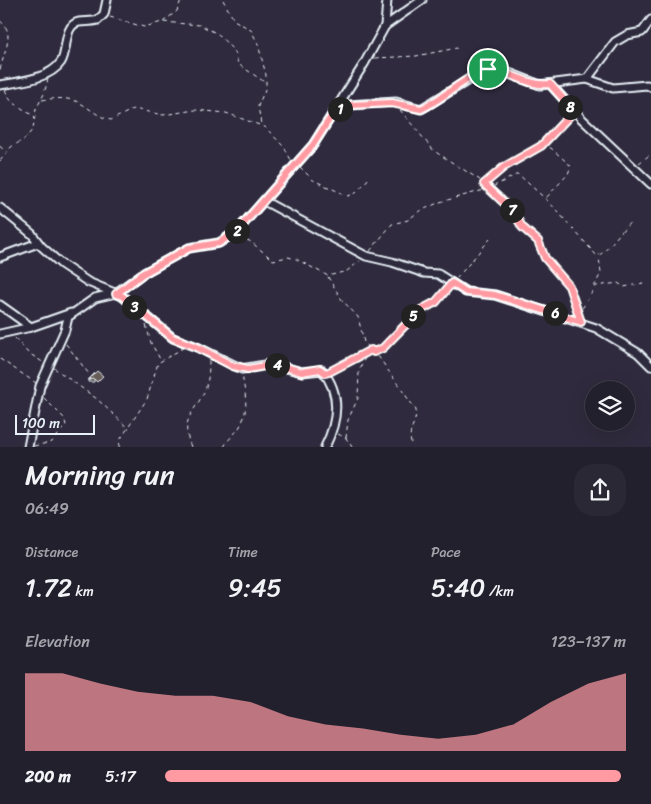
<!DOCTYPE html>
<meta charset="utf-8">
<style>
body{margin:0;font-family:Sriracha,sans-serif;background:#2b2836;color:#f1f3f6;height:100vh;display:flex;flex-direction:column;font-size:19px;white-space:nowrap}
*{box-sizing:border-box;margin:0}
p{font-size:16px;color:#a3a3aa}
.icon{flex:none;width:28px;height:28px;fill:none;stroke:currentColor;stroke-width:2;stroke-linecap:round;stroke-linejoin:round}
.map{position:relative;height:447px;overflow:hidden}
.details{display:flex;flex-direction:column;background:#23202e;flex:1}
.details>*{flex:none}
.fabs{position:absolute;left:585px;top:381px;display:grid;gap:10px}
.fabs a{display:grid;place-items:center;width:50px;height:50px;border-radius:50%;background:#23202e;box-shadow:0 5px 20px #0002,0 0 0 1px #403e4a;font-size:25px}
.scale{position:absolute;left:15px;bottom:12px;width:80px;box-sizing:border-box;padding-left:5px;border:2px solid #e8f1f8;border-top:0;font-size:14px;line-height:18px;white-space:nowrap;color:#e8f1f8;-webkit-text-stroke:4px #2f2a3d;paint-order:stroke}
.pin{position:absolute;display:grid;place-items:center;width:42px;height:42px;color:#fff;margin:-21px;border:2px solid #fff;border-radius:50%;box-shadow:0 1px 5px #0007}
.km{position:absolute;width:25px;height:25px;margin:-12px;border-radius:50%;background:#222;color:#fff;font-size:14px;line-height:25px;text-align:center}
.round{display:grid;place-items:center;flex:none;width:52px;height:52px;border-radius:20px;background:#2b2836}
.headline{display:flex;align-items:center;justify-content:space-between;height:85px;padding:0 25px}
h1{font-size:28px;font-weight:600;line-height:38px}
.figures{display:grid;grid-template-columns:repeat(3,1fr);gap:8px;height:85px;padding:5px 25px}
.figures div{display:grid;align-content:center}
.figures b{font-size:25px;font-weight:600}
.figures small{font-size:14px;font-weight:400}
.figures p{font-size:14px}
.chart{height:140px;padding:10px 25px}
.chart p{display:flex;justify-content:space-between}
.chart svg{width:100%;height:90px;margin-top:5px;fill:#ff9aa2;opacity:.7}
ul{padding:0 25px;list-style:none;font-size:16px}
li{display:grid;grid-template-columns:80px 60px 1fr;align-items:center;height:38px}
li i{height:12px;border-radius:6px;background:#ff9aa2}
.map>svg:first-child{display:block}
.lines{fill:none;stroke-linecap:round;stroke-linejoin:round}
.minor-casing{stroke:#e8f1f8;stroke-width:11}
.path{stroke:#e8f1f8;stroke-width:1;stroke-dasharray:4 4;stroke-linecap:butt}
.minor{stroke:#2f2a3d;stroke-width:7}
.shaded-wall{fill:#49403d;stroke:#e8f1f8}
.building{fill:#685c57;stroke:#e8f1f8}
.route-casing{stroke:#fff;stroke-width:10}
.route{stroke:#ff9aa2;stroke-width:6}
</style>
<div class="map">
<svg width="651" height="447" viewBox="0 0 651 447">
<rect width="100%" height="100%" fill="#2f2a3d"/>
<filter id="ink" filterUnits="userSpaceOnUse"><feTurbulence type="fractalNoise" baseFrequency=".02" numOctaves="2"/><feDisplacementMap in="SourceGraphic" scale="10" xChannelSelector="R" yChannelSelector="G"/><feConvolveMatrix kernelMatrix="1 2 1 2 8 2 1 2 1" color-interpolation-filters="sRGB"/></filter>
<g filter="url(#ink)">
<g class="lines">
<defs>
<g id="minor">
<polyline points="385,26 387,0"/>
<polyline points="587,79 613,88 647,85 651,87"/>
<polyline points="550,84 582,119 651,184"/>
<path d="M 0,85 C 18,82 50,79 61,62 C 68,52 63,25 79,22 C 85,21 92,22 98,20 L 104,14 L 107,0"/>
<polyline points="335,112 349,105 396,102 421,109 485,70 509,73 540,85 587,79 615,42 627,35 642,32 651,20"/>
<polyline points="264,201 366,256 392,262 424,273 438,274 466,292 495,295 596,328 638,353 651,366"/>
<path d="M 0,208 L 32,234 L 41,246 L 61,264 L 88,282 L 122,296 L 173,338 L 197,347 L 242,369 L 270,364 L 302,372 L 322,370 C 342,394 338,421 325,447"/>
<polyline points="0,257 38,243"/>
<polyline points="0,305 31,327"/>
<polyline points="0,334 31,327 71,313"/>
<polyline points="28,447 40,386 65,330 68,317 95,298 116,293 142,274 189,248 219,243 237,231 313,145 364,64 385,26 422,0"/>
</g>
</defs>
<!-- minor casing -->
<use href="#minor" class="minor-casing"/>
<!-- path -->
<g class="path">
<polyline points="223,0 234,20 251,30 258,44 266,75 266,87 258,106 261,124"/>
<polyline points="110,17 144,27 162,22 200,25 218,34 235,52 238,64 266,83"/>
<path d="M 0,21 C 17,33 2,55 0,71"/>
<polyline points="163,22 177,11 181,0"/>
<polyline points="375,58 416,56 457,48"/>
<polyline points="5,90 11,101 35,117"/>
<path d="M 42,100 C 53,98 70,97 80,103 C 91,109 98,117 111,120 L 134,109 L 163,115 L 195,110 L 226,113 L 265,127 L 284,147 L 291,160"/>
<polyline points="400,110 434,151 480,180 514,212 522,227 538,241 545,258 569,286 577,314"/>
<polyline points="0,146 5,152"/>
<polyline points="542,146 551,148 571,166 568,174 546,198"/>
<polyline points="0,161 11,147 25,139 33,129 36,109 44,94 48,79"/>
<polyline points="639,163 651,154"/>
<polyline points="300,167 313,180 348,196 356,193 369,178"/>
<path d="M 485,183 C 501,168 520,162 538,149 C 550,139 560,126 571,114"/>
<polyline points="240,236 251,242 273,260 288,257 296,259 328,276 347,271 360,261"/>
<path d="M 370,251 L 392,224 L 408,220 L 418,212 L 440,202 L 488,189 L 518,174 L 550,203 L 597,256 C 607,253 620,230 631,222"/>
<path d="M 328,277 L 342,300 L 358,317 L 364,342 L 378,356 L 416,410 C 417,426 406,427 412,447"/>
<polyline points="457,278 490,239"/>
<polyline points="594,287 601,273 599,258"/>
<polyline points="578,315 596,286 618,283 624,287 643,283"/>
<polyline points="146,325 151,343 160,359"/>
<polyline points="15,338 27,352 44,363"/>
<polyline points="66,344 89,374"/>
<polyline points="375,352 383,348 419,311 432,305 448,288"/>
<polyline points="0,359 36,383"/>
<polyline points="54,368 97,399 129,429"/>
<polyline points="330,371 371,350"/>
<polyline points="338,434 346,438 352,447"/>
<polyline points="346,438 348,420 358,398 359,371 367,353"/>
<polyline points="34,446 52,442 66,425 64,418 44,398"/>
<polyline points="119,447 120,440 147,399 158,363 183,348"/>
<path d="M 191,447 C 179,418 195,413 205,390 C 209,380 209,369 209,359"/>
<path d="M 224,447 C 228,439 234,435 239,428 C 250,410 245,394 242,374"/>
</g>
<!-- minor -->
<use href="#minor" class="minor"/>
</g>
<!-- shaded-wall -->
<polygon class="shaded-wall" points="94,379 94,382 88,382 88,380"/>
<!-- building -->
<polygon class="building" points="97,371 103,376 97,382 94,379 88,380"/>
</g>
<g class="lines" filter="url(#ink)">
<defs>
<path id="route" d="M 488,69 C 510,71 529,87 550,84 L 574,111 L 541,146 L 504,167 L 484,184 L 514,212 L 522,227 L 538,241 L 545,258 L 569,286 L 581,322 L 495,295 L 466,292 L 452,283 L 436,302 L 419,311 L 383,348 L 374,352 L 371,350 L 329,372 L 325,373 L 320,369 L 302,372 L 275,364 L 248,369 L 233,366 L 197,347 L 173,338 L 122,296 L 116,294 L 142,274 L 189,248 L 219,243 L 237,231 L 313,145 L 334,112 L 350,105 L 392,103 L 421,109 C 440,101 474,71 488,69 Z"/>
</defs>
<!-- route casing -->
<use href="#route" class="route-casing"/>
<!-- route -->
<use href="#route" class="route"/>
</g>
</svg>
<div class="fabs">
<a><svg class="icon" aria-label="layers" viewBox="0 0 24 24"><path d="M12 4l9 5-9 5-9-5zM3 14l9 5 9-5"/></svg></a>
</div>
<div class="scale">100 m</div>
<div class="pin" style="left:488px;top:69px;background:#1e9e55"><svg class="icon" aria-label="arrive" viewBox="0 0 24 24"><path d="M6 21V4h12l-3 4 3 4H6"/></svg></div>
<b class="km" style="left:340px;top:109px">1</b>
<b class="km" style="left:237px;top:231px">2</b>
<b class="km" style="left:134px;top:307px">3</b>
<b class="km" style="left:277px;top:365px">4</b>
<b class="km" style="left:413px;top:316px">5</b>
<b class="km" style="left:555px;top:313px">6</b>
<b class="km" style="left:512px;top:210px">7</b>
<b class="km" style="left:570px;top:107px">8</b>
</div>
<section class="details">
<div class="headline"><div><h1>Morning run</h1><p>06:49</p></div><a class="round"><svg class="icon" aria-label="share" viewBox="0 0 24 24"><path d="M12 15V3M7 8l5-5 5 5M5 13v7h14v-7"/></svg></a></div>
<div class="figures">
<div><p>Distance</p><b>1.72<small> km</small></b></div>
<div><p>Time</p><b>9:45</b></div>
<div><p>Pace</p><b>5:40<small> /km</small></b></div>
</div>
<div class="chart"><p><span>Elevation</span>123–137 m</p>
<svg viewBox="0 0 160 44" preserveAspectRatio="none"><path d="M0 44V6L10 6L20 11L30 15L40 17L50 17L60 20L70 27L80 31L90 33L100 36L110 38L120 36L130 31L140 20L150 11L160 6V44z"/></svg>
</div>
<ul>
<li><b>200 m</b>5:17<i style="width:99%"></i></li>
</ul>
</section>
